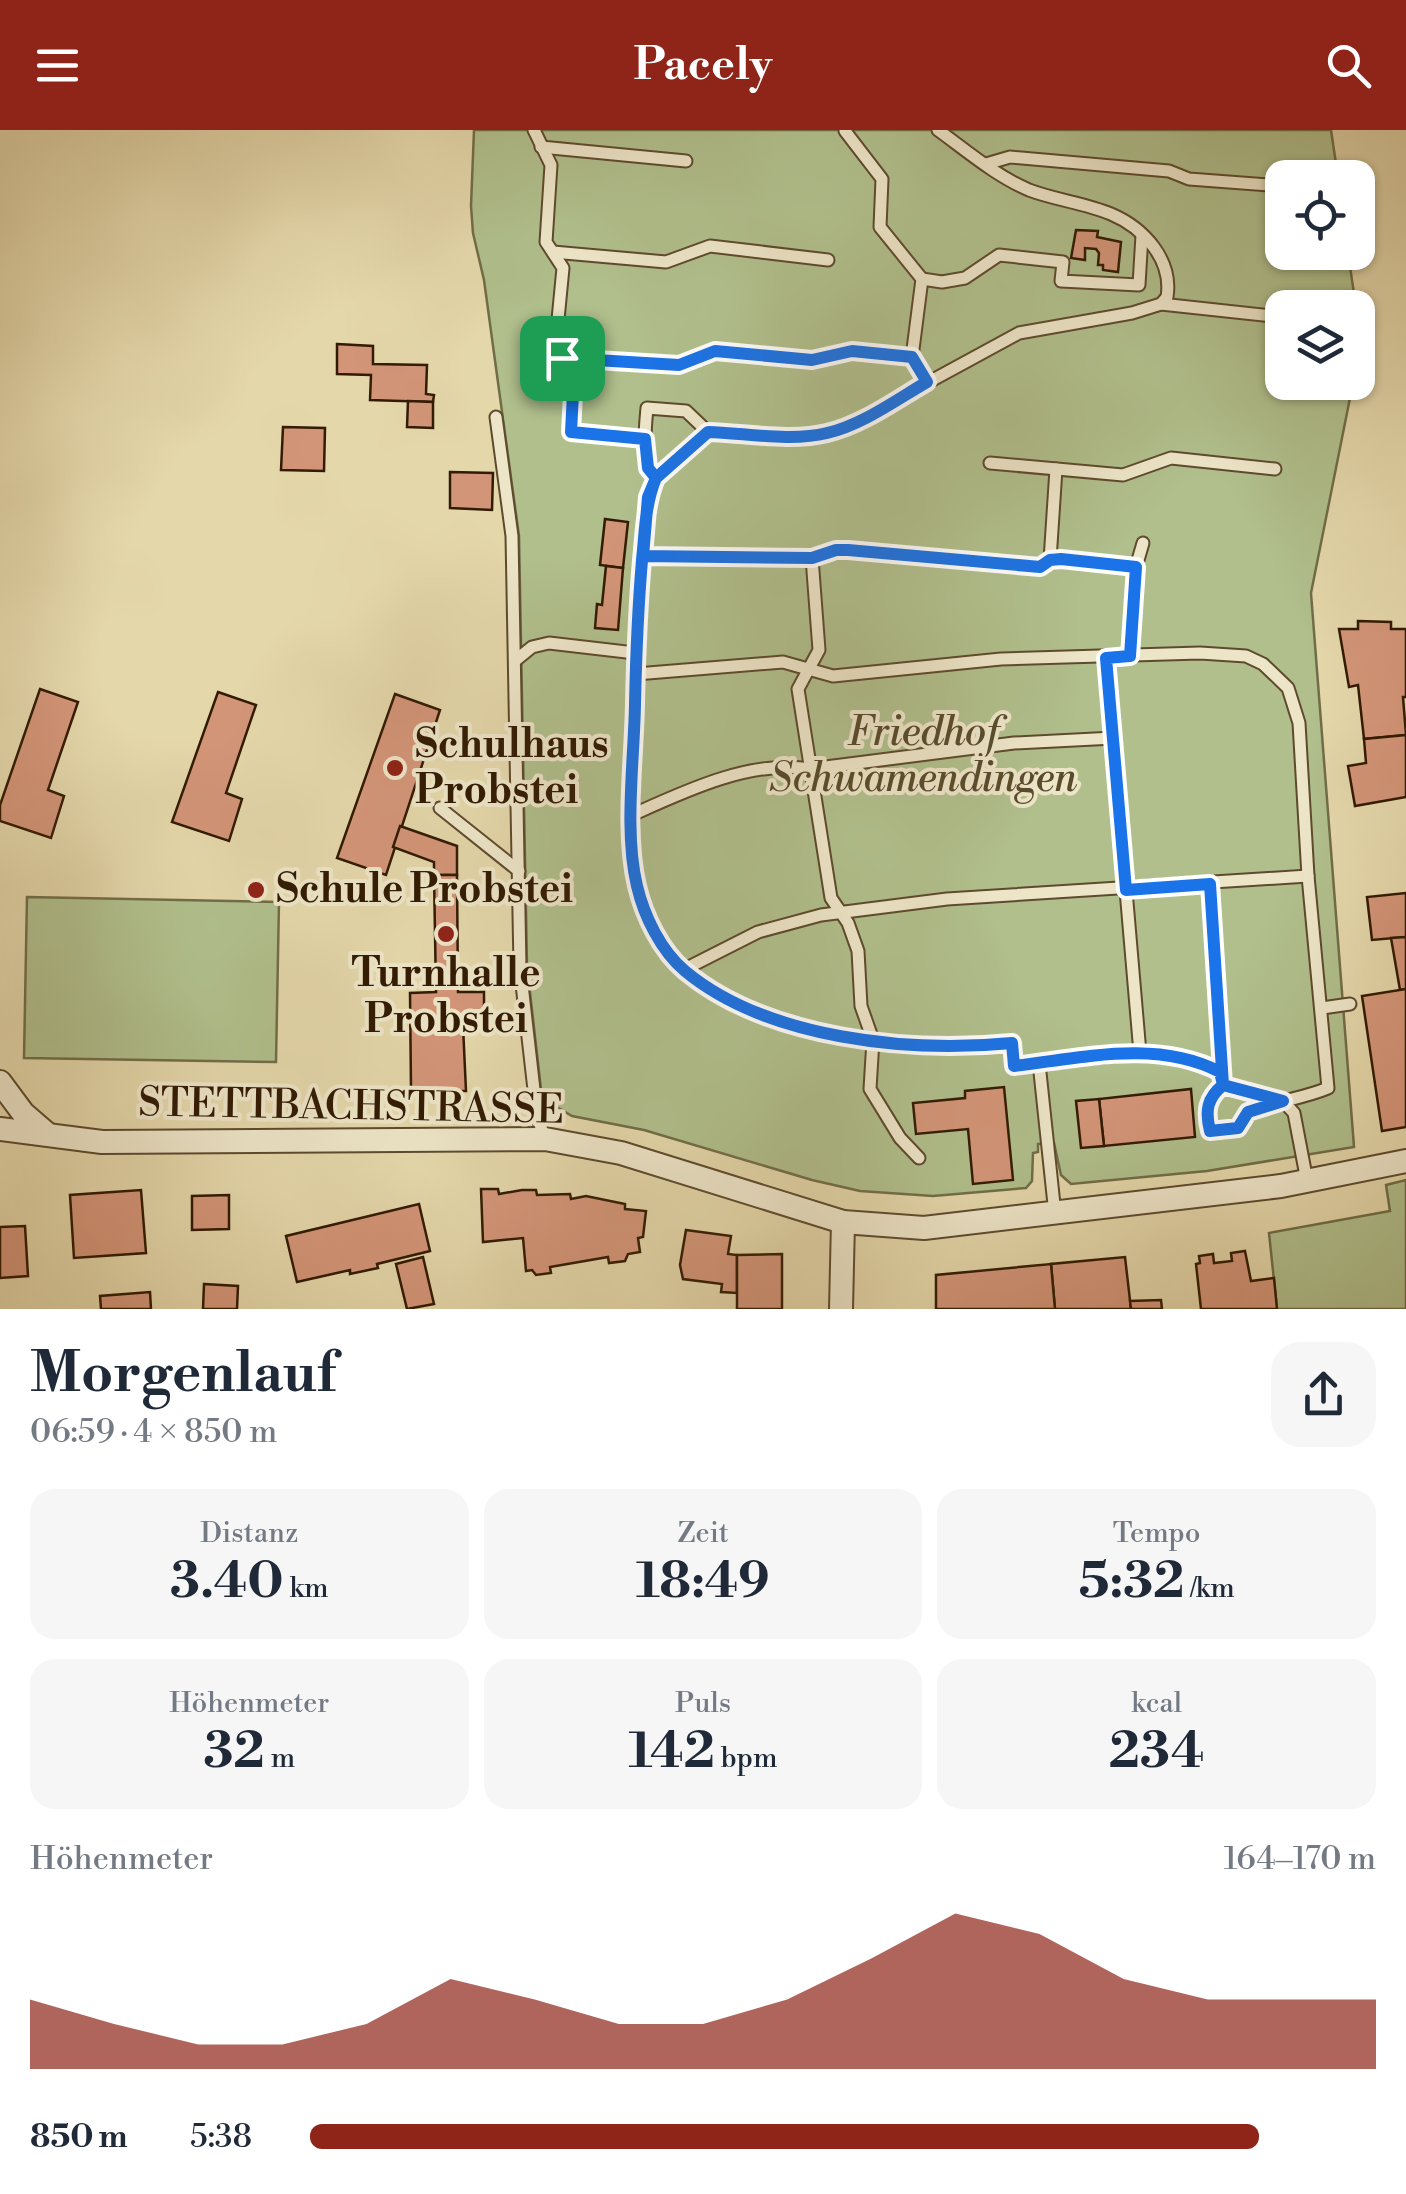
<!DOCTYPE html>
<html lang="de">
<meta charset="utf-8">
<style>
body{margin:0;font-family:"Libre Bodoni",serif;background:#f6f6f7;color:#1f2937;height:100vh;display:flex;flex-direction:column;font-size:38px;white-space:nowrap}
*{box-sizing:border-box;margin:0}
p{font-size:32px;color:#747a83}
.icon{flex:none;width:55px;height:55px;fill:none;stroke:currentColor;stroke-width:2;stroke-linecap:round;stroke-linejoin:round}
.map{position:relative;height:1179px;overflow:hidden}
.panel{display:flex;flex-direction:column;background:#fff;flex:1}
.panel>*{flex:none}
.fabs{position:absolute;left:1265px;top:30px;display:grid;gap:20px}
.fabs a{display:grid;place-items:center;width:110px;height:110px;border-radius:20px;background:#fff;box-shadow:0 2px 8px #0004;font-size:50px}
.pin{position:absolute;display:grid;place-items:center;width:85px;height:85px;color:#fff;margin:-42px;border-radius:20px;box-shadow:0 5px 15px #0006}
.round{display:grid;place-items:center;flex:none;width:105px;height:105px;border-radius:30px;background:#f6f6f7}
.overview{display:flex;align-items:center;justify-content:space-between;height:170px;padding:0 30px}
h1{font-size:55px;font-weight:800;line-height:75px}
.metrics{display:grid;grid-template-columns:repeat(3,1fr);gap:15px;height:170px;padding:10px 30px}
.metrics div{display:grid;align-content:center;border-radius:25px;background:#f6f6f7;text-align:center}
.metrics b{font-size:50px;font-weight:800}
.metrics small{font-size:28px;font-weight:400}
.metrics p{font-size:28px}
.chart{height:280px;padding:20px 30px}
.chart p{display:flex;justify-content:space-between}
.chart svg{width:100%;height:180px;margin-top:10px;fill:#8f2418;opacity:.7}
ul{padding:0 30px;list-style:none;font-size:32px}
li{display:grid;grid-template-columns:160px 120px 1fr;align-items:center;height:75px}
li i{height:25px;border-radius:12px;background:#8f2418}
header{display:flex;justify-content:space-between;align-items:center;height:130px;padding:0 30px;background:#8f2418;color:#fff;font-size:45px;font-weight:800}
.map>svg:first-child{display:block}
.green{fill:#b0bf8c;stroke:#716d48;stroke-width:2.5}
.building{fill:#d39578;stroke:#321b03;stroke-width:2.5}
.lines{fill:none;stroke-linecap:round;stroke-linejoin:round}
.service-casing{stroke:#5e4a2d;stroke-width:15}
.minor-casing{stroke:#5e4a2d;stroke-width:26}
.service{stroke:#ede5c8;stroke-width:11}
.minor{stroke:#ede5c8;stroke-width:22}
.route-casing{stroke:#fff;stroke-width:20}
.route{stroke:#1a73e8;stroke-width:12}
.poi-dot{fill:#8f2418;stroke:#ede5c8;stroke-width:4}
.labels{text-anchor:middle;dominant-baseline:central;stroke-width:8;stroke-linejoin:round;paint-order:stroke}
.park-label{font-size:40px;font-style:italic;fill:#584c2c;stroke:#ede5c8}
.poi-label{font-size:40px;font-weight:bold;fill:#321b03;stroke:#ede5c8;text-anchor:start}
.street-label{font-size:40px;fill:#321b03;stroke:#ede5c8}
</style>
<header><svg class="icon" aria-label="menu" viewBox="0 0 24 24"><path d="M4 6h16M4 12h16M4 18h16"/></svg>Pacely<svg class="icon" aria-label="search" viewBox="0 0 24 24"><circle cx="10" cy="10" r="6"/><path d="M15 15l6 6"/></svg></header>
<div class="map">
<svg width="1406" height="1179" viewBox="0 0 1406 1179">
<rect width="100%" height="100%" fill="#e4d7aa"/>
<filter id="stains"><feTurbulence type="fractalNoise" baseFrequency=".002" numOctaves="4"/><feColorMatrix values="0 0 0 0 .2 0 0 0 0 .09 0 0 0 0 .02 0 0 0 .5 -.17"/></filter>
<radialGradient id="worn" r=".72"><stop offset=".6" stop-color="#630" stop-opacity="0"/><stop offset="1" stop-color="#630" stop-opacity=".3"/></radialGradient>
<!-- green -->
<g class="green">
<polygon points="474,0 1331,0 1338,47 1282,48 1282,122 1348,123 1356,177 1282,178 1282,252 1353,253 1311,463 1354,1017 1207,1041 1071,1054 1061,1045 1054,1013 1038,1014 1038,1022 1033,1023 1032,1051 1026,1058 933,1066 860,1061 812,1050 644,1000 572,986 542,968 527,836 519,406 484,150 473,103 471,76"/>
<polygon points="27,767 279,772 276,932 24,928"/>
<polygon points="1406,1050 1406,1179 1277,1179 1269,1103 1390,1081 1386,1055"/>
</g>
<!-- building -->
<g class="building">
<polygon points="1076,100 1098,101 1097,107 1121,112 1118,142 1103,140 1103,135 1098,135 1099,123 1096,119 1085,118 1085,130 1071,128"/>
<polygon points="337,214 373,216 373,234 427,235 426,264 434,265 433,272 370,270 371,245 337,244"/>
<polygon points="408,271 433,272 433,298 407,297"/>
<polygon points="283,297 325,298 324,341 281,340"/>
<polygon points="450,342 493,343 492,380 450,378"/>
<polygon points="605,389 628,392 623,438 600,435"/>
<polygon points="606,436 623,438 618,500 595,498 597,474 602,475"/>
<polygon points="1358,491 1391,492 1391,499 1406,499 1406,567 1403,567 1406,605 1364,609 1358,555 1349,557 1339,499 1358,499"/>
<polygon points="40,559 78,572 48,660 64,666 51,708 0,691 0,675"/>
<polygon points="218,562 256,575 226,663 242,669 229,711 172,692"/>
<polygon points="395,564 440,580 386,745 337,728"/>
<polygon points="1406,605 1406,667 1355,676 1348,636 1366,633 1364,609"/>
<polygon points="400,696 457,716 457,745 434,745 434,732 393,717"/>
<polygon points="434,745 457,745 458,862 484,862 484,896 463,896 466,961 412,961 411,959 410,863 436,862"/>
<polygon points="1406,763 1406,807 1372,810 1367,767"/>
<polygon points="1406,807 1406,859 1400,860 1391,808"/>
<polygon points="1406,859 1406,997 1382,1001 1362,866"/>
<polygon points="1004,957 1013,1050 973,1054 968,999 916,1004 913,973 965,968 965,961"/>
<polygon points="1191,959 1195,1007 1104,1016 1099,969"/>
<polygon points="1099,969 1104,1016 1081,1018 1076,971"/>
<polygon points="481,1059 498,1059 499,1064 522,1060 536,1060 537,1065 570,1064 571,1069 586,1066 625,1074 625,1079 646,1081 643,1107 638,1108 640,1122 628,1124 625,1131 609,1133 608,1127 550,1137 551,1143 536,1145 532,1140 526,1141 523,1108 483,1112"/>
<polygon points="141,1060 146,1123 74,1128 70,1065"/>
<polygon points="229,1065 229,1099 192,1100 192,1066"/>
<polygon points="419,1074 430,1121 377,1134 378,1138 350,1144 350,1140 297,1152 286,1106"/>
<polygon points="25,1096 28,1146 0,1148 0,1097"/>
<polygon points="686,1100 731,1106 728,1124 737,1125 737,1163 721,1162 722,1154 683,1149 680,1135"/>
<polygon points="1245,1121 1251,1151 1274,1148 1277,1179 1201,1179 1196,1134 1200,1133 1199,1126 1213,1124 1214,1133 1232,1131 1231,1123"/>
<polygon points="782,1124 782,1179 737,1179 737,1125"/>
<polygon points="423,1127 434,1174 407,1179 396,1134"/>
<polygon points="1125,1127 1131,1179 1055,1179 1051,1134"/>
<polygon points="1051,1134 1055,1179 936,1179 936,1145"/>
<polygon points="204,1154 238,1156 237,1179 203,1179"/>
<polygon points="150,1162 151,1179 101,1179 100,1166"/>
<polygon points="1161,1170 1162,1179 1131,1179 1130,1171"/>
</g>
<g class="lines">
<defs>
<g id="service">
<polyline points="534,0 551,35 546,112 563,138 556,210 562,228 573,244 571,302 645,309"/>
<polyline points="845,1 882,49 880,97 922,149 912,227 927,252"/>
<polyline points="541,17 686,31"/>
<polyline points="986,34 1010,27 1169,41 1189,49 1282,56"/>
<polyline points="553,122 666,132 710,116 828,130"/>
<polyline points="922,149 942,152 965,148 999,125 1063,132 1061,151 1139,155 1142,105"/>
<polyline points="1161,174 1282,187"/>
<polyline points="562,228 679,235 715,221 812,230 852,221 912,227"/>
<polyline points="496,287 512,406 520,837 537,986 545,1009"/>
<path d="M 708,302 L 805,306 L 827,304 L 848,296 L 1019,203 L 1132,183 L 1161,174 L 1167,167 C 1173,130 1144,98 1111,84 C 1085,73 1055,70 1029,60 C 996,46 967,21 938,0"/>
<polyline points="990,333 1123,345 1171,328 1275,339"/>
<path d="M 656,348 C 641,328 645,301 647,278 L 686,281 L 708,302 L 656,348 L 648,367 L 635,523 L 632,736 L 642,774 L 668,823 L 683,840 L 726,869 L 768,886 L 824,902 L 913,915 L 1012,913 L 1014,936 L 1140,923 L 1106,528"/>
<polyline points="643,426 812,428 848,420 1040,437 1050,430 1061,429 1136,437"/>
<polyline points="812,428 819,520 798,559 831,768 848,793 858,821 861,876 873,910 870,959 900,1008 919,1028"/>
<polyline points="1050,430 1056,339"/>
<polyline points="1129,526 1136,437 1143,413"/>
<polyline points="516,530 532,517 549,513 635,523"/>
<path d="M 636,544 L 783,532 L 833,546 L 1001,529 L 1200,523 L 1246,526 L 1263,534 L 1288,558 L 1299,593 L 1308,746 L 1328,958 C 1302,969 1274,971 1248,983 L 1238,998 L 1210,1001 C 1205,981 1207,968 1223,955"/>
<polyline points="440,678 519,741"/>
<path d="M 632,685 C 685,661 752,629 810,639 L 1014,613 L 1114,608"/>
<polyline points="1210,754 1222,922 1221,943"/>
<polyline points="683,840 758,802 821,785 947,769 1308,746"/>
<polyline points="1322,878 1350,874"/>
<path d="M 1140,923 C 1170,927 1193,928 1221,943 L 1223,955 L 1283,971 L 1294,983 L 1307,1051"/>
<polyline points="1039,933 1055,1084"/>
</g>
<g id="minor">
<polyline points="0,952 23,983 45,1002"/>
<polyline points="0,999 102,1012 545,1009 621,1023 843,1092 924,1098 1281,1056 1406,1031"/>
<polyline points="841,1179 843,1092"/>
</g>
</defs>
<!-- service casing -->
<use href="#service" class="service-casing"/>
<!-- minor casing -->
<use href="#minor" class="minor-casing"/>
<!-- service -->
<use href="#service" class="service"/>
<!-- minor -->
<use href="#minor" class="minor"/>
</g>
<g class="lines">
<defs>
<path id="route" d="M 562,228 L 574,244 L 571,302 L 645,309 L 648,338 L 656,348 C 645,374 645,402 642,430 C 638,478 636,526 635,574 C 634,631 624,702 637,756 C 644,786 661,821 685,841 C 767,909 909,923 1012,913 L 1014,936 C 1082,928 1157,909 1220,942 L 1223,955 L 1283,971 L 1248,982 L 1238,998 L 1210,1001 C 1205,981 1207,968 1223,955 L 1210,754 L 1126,760 L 1106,528 L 1130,526 L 1136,437 L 1061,429 L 1050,430 L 1040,437 L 848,420 L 836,420 L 812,428 L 643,426 L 648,367 L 656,348 L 708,302 C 745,303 791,312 827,303 C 862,295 896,270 927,252 L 912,227 L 852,221 L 812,230 L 715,221 L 679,235 L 562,228"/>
</defs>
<!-- route casing -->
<use href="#route" class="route-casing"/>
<!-- route -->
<use href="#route" class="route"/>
</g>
<!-- markers -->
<g class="poi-dot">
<circle cx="395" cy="638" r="10"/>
<circle cx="256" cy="760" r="10"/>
<circle cx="446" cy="804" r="10"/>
</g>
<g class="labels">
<!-- park labels -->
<g class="park-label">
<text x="923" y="603">Friedhof<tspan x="923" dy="46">Schwamendingen</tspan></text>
</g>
<!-- poi labels -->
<g class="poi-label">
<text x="415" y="615">Schulhaus<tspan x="415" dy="46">Probstei</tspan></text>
<text x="276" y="760">Schule Probstei</text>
<text x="446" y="844" text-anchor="middle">Turnhalle<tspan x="446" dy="46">Probstei</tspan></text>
</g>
<!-- street labels -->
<g class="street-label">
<text transform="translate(351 977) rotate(1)">STETTBACHSTRASSE</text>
</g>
</g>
<rect width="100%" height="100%" filter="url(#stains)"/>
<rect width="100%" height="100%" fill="url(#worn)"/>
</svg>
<div class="fabs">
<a><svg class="icon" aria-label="locate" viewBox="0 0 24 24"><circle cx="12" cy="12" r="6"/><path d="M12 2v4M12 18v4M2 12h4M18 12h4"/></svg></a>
<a><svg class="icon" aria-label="layers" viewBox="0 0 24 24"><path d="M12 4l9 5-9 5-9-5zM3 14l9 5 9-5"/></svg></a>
</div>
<div class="pin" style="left:562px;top:228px;background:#1e9e55"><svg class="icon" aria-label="arrive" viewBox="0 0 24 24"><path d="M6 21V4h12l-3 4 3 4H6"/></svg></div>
</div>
<section class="panel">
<div class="overview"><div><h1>Morgenlauf</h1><p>06:59 · 4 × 850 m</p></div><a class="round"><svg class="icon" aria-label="share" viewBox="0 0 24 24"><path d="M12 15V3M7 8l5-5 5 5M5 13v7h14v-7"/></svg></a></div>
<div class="metrics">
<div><p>Distanz</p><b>3.40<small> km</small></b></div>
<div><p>Zeit</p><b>18:49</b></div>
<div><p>Tempo</p><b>5:32<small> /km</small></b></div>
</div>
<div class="metrics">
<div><p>Höhenmeter</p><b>32<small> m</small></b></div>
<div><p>Puls</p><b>142<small> bpm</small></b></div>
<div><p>kcal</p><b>234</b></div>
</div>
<div class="chart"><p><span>Höhenmeter</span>164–170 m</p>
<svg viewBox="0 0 160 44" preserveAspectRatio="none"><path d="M0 44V27L10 33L20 38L30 38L40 33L50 22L60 27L70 33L80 33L90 27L100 17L110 6L120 11L130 22L140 27L150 27L160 27V44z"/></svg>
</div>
<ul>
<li><b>850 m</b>5:38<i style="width:89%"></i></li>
</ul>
</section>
